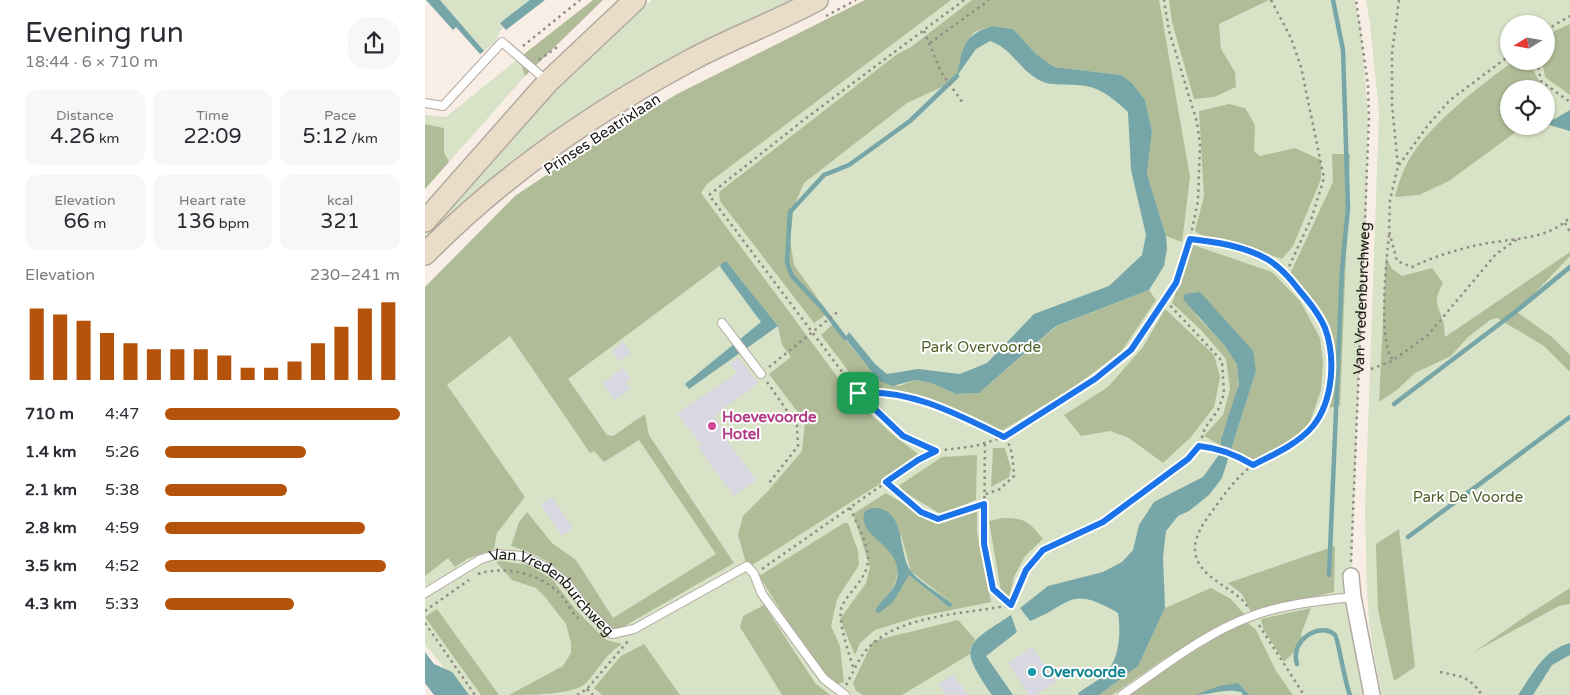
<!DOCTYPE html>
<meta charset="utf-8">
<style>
body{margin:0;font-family:"Varela Round",sans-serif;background:#f7f7f7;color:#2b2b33;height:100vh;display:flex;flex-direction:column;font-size:19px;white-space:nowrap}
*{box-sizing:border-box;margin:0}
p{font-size:16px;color:#7c7c81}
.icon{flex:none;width:28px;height:28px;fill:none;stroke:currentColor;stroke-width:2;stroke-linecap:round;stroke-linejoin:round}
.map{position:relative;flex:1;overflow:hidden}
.side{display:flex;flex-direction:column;background:#fff;width:425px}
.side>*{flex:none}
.needle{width:32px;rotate:259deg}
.fabs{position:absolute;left:1075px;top:15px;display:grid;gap:10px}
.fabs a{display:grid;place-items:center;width:55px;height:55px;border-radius:50%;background:#fff;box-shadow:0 1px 4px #0004;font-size:25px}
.pin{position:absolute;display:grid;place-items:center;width:42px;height:42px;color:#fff;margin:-21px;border-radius:10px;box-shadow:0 2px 8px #0006}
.round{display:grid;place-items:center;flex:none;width:52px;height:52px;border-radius:20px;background:#f7f7f7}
.overview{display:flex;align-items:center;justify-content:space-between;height:85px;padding:0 25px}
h1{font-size:28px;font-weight:600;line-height:38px}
.metrics{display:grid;grid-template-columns:repeat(3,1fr);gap:8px;height:85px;padding:5px 25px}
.metrics div{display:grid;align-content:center;border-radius:12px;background:#f7f7f7;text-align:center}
.metrics b{font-size:21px;font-weight:600}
.metrics small{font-size:14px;font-weight:400}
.metrics p{font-size:14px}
.chart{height:140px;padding:10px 25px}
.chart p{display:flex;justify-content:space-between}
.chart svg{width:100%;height:90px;margin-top:5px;stroke:#b45309;stroke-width:6}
ul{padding:0 25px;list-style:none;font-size:16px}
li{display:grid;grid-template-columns:80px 60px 1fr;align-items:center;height:38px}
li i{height:12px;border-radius:6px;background:#b45309}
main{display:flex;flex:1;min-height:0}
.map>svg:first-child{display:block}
.green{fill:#d8e2c6;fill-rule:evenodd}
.forest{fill:#b0bc98;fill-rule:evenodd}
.water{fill:#76a6a7}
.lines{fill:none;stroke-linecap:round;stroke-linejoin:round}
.stream{stroke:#76a6a7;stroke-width:4.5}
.building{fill:#d9d7e2}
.service-casing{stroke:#b2a9a1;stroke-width:10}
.minor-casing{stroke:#b2a9a1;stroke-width:18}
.secondary-casing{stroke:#b2a9a1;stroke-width:24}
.path{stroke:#928b85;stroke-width:2.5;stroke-dasharray:2.5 4;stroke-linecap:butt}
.service{stroke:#fff;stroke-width:8}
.minor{stroke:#fff;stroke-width:15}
.secondary{stroke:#eaddc8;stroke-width:21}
.route-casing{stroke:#fff;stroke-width:10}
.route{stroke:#1a73e8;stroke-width:6}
.hotel-dot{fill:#d1479c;stroke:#fff;stroke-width:2}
.culture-dot{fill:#0f9aa8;stroke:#fff;stroke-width:2}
.labels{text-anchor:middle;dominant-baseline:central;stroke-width:4;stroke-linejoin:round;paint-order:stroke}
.street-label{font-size:15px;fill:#1d1a17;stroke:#fff}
.park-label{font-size:15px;fill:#505f29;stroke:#fff}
.hotel-label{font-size:15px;font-weight:bold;fill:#b23c85;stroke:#fff;text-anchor:start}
.culture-label{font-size:15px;font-weight:bold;fill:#0d838f;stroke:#fff;text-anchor:start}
</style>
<main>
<section class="side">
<div class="overview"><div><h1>Evening run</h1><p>18:44 · 6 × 710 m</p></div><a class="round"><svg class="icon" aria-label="share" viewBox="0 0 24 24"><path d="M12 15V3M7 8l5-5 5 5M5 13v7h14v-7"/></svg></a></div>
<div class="metrics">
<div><p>Distance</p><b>4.26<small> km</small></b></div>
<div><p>Time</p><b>22:09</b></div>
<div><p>Pace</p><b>5:12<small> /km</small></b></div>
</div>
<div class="metrics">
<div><p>Elevation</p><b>66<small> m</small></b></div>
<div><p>Heart rate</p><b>136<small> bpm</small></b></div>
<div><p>kcal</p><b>321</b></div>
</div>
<div class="chart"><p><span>Elevation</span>230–241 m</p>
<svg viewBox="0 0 160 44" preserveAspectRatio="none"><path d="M5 44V9M15 44V12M25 44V15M35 44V21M45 44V26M55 44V29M65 44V29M75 44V29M85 44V32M95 44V38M105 44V38M115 44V35M125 44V26M135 44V18M145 44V9M155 44V6"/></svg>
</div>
<ul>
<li><b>710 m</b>4:47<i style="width:100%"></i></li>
<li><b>1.4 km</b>5:26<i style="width:60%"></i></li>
<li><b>2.1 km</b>5:38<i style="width:52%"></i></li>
<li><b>2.8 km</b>4:59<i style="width:85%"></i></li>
<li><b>3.5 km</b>4:52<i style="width:94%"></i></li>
<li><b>4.3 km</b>5:33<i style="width:55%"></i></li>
</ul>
</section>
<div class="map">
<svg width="1145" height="695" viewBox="0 0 1145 695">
<rect width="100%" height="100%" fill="#f8eee6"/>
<!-- green -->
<g class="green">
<polygon points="15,0 114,0 75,31 70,42 59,51"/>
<polygon points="227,0 372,0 211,77 129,134 0,244 0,232 111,108"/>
<polygon points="477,0 930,0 936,29 943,113 942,204 936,315 926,590 944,695 40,695 0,644 0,293"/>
<path d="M 941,0 L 1145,0 L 1145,695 L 956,695 L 944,623 L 942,590 L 940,511 L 954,113 L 945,24 ZM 1084,24 L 1121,24 L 1121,61 L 1084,61 ZM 1084,89 L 1121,89 L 1121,126 L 1084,126 Z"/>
<polygon points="94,58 100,76 24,162 19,152 19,128 0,124 0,115 21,117"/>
</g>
<!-- forest -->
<g class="forest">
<polygon points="168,0 178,0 100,76 94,58"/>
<path d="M 440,0 L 526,0 L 282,184 L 276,193 L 428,398 L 467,434 L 497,457 L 327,565 L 321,563 L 313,535 L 318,516 L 343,491 L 377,451 L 380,422 L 344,374 L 366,357 L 357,345 L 353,326 L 301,261 L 143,379 L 182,435 L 188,436 L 220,414 L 224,435 L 309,563 L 191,631 C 170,616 158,593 141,576 C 126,561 106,552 86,546 L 94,522 L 102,512 L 127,543 L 151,560 L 188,618 L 291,554 L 214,440 L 179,462 L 169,451 L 165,453 L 85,336 L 22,385 L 100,497 L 72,533 L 69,549 L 42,559 L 30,567 L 23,558 L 0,576 L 0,287 L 90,196 L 145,159 L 252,94 Z"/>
<polygon points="547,0 734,0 765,177 757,242 741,236 722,174 727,131 720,100 707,83 696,75 629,67 611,54 588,29 567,26 549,32 538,48 532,76 523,84 482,103 379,183 369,206 365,239 369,265 403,313 389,323 295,201 294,192 471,55 486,47"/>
<polygon points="744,0 844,0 794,24 796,49 810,72 811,87 789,97 769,99 747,22"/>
<polygon points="1145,24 1145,95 1120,77 1117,61 1121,61 1121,35"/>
<path d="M 1089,61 L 1107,61 L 1109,71 L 1118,89 L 1084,89 L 1084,126 L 1099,126 L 1024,181 L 994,195 L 970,197 C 973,184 978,170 985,158 C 1006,123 1056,85 1089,61 Z"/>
<polygon points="804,104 820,108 830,125 829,151 835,156 870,148 896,160 896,179 868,246 857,259 819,246 782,239 770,231 779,196 774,111"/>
<polygon points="0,124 19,128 19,152 24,162 0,189"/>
<path d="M 907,154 L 925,154 L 915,406 L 902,408 C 912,340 908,326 865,274 L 908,182 Z"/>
<path d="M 768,245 L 847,272 L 875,301 L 895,338 L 898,363 L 896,390 L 884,425 L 866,441 L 829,460 L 806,450 L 831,371 L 767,311 C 779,325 806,347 812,364 C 820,386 803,417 796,438 L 797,446 L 779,436 L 798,415 L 805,389 L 801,359 L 776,330 L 747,303 Z"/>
<path d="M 1145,252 L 1145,256 L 1092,312 L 1127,337 L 1145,355 L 1145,372 L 1119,346 L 1072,318 L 1065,320 L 1042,338 L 1026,356 L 990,373 L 973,389 L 954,402 L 961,257 L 967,269 L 977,276 L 1007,268 L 1018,283 C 1008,302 1012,302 1018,321 C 1020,326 1019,332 1020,337 Z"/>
<path d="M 724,290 L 731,300 L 696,352 L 645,390 L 576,431 C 529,410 485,392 434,385 L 396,335 L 408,324 L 453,380 L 474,386 L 491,380 L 506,383 L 531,394 L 554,393 L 632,326 Z"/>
<polygon points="740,309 789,355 795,377 789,407 766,437 738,463 704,438 685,431 656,436 639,415 683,387 718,347"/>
<polygon points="568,448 580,448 586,469 584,477 566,487"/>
<polygon points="552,455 551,500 516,514 474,489 475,485 517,457"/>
<path d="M 461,493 L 511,524 L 552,511 L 552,532 L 566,602 L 492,617 L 450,630 L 435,643 L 430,655 L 415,619 L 441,583 L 445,567 L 428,514 ZM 476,534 L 486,571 L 529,605 L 524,607 L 484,575 L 469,601 L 452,608 L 463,597 L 471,581 L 473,568 L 469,555 Z"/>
<path d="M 578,518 C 601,518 604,522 618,539 L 600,556 L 589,577 L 584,599 L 576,591 L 564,521 Z"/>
<polygon points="419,523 423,523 433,551 434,565 412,599 406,626 415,646 419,682 410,685 400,680 334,576"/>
<polygon points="974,529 990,667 969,681 953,610 951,544"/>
<polygon points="910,546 909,592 826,612 817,594 803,583"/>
<path d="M 76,561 L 103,565 L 127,579 L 151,610 L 181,640 L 197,644 C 177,657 175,669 160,684 C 147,695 102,695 84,695 L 138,666 L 146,653 L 146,643 L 141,624 L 120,597 L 111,588 L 87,580 L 71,562 Z"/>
<polygon points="786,588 806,599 819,614 799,623 739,659 687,695 674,695 713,666 740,608"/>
<polygon points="1145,588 1145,604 1134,606 1049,652 1101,616"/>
<polygon points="339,605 390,683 405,695 357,695 315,627 318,616"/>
<polygon points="886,608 876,634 878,643 859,662 838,628 836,619"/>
<polygon points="12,609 74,695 56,695 0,617"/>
<polygon points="533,620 550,639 545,649 545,654 477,695 438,695 431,691 428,683 448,641"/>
<polygon points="823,623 831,630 851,671 868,695 825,695 813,683 770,695 702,695 801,631"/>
<polygon points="219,644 255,695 177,695 169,688 196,656"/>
</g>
<!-- water -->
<g class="water">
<polygon points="1,0 15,0 59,51 55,54 31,27 28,30"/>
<polygon points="105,0 120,0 81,30 75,23"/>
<path d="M 567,26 L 588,29 L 611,54 L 629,67 L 696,75 L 707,83 L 720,100 L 727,131 L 722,174 L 741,236 L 742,248 L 739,266 L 724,290 L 631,326 L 554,393 L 531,394 L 506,383 L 491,380 L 467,386 L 453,380 L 420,338 L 424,332 L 450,364 L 462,374 L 493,369 L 535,374 L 562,363 L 609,314 L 684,286 L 717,255 L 721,235 L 706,170 L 703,112 C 691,101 678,89 661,86 C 645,83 627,88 612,79 C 594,68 586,48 565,41 L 551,49 L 532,76 C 538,47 537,36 567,26 Z"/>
<polygon points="1145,110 1145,131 1121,124"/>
<polygon points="301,261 353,326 264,389 260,384 336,322 296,268 295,265"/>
<path d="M 775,292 L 828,351 L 831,371 L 797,478 L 784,495 L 764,511 L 753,516 L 741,531 L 738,557 L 740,608 L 713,666 L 674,695 L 654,695 L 653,693 C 661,687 671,682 679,675 C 695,660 696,633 693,613 C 643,584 647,605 605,621 L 595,608 L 623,586 L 678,572 L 697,562 L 708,550 L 714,525 L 729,502 L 778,477 L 796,452 L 796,439 L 814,384 L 812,364 L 800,346 L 758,299 L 760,294 Z"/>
<path d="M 447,508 C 482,507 472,552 486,571 C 493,581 519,597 529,605 L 524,607 L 484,575 L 469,601 L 454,613 L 450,611 C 455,600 469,593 472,579 C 479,544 429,537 440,511 Z"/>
<path d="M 586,615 L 592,632 L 561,656 L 588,695 L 567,695 C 533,645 539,646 586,615 Z"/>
<path d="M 1145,643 L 1145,655 L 1127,665 L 1108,695 L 1093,695 C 1108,674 1117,651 1145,643 Z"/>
<polygon points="0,652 9,664 27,672 44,695 9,695 0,683"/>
<path d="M 813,683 L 825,695 L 818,695 L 816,692 C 799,688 787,695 770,695 L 794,686 Z"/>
</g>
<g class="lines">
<!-- stream -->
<g class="stream">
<polyline points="420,338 397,308 367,276 362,263 365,212 399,175 424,165 485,121 532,76"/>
<polyline points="969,404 1089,313 1145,267"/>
<polyline points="983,537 1145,417"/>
<polyline points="904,575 917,270 923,208 918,50 908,0"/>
<path d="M 872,664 C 864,640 896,621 910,635 C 913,638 920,684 925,695"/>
</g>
</g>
<!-- building -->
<g class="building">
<polygon points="198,342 206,353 194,362 187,351"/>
<polygon points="314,358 333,383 289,416 298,429 295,431 331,480 309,496 273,447 276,445 252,413 312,373 305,364"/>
<polygon points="198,368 206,379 201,382 205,389 190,400 177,383"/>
<polygon points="127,497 148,528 137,536 116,505"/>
<polygon points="607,647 631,682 611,695 604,695 583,663"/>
<polygon points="528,674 543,695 521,695 514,684"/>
</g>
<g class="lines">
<defs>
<g id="service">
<polyline points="0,103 18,106 77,42 122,81"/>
<polyline points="297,323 336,374"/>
<path id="s2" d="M 0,593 L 56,559 L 73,554 L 97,556 L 123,568 L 142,583 L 160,607 L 187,634 L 209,629 L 322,566 L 329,574 L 337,594 L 399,679 L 420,695"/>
<path d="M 697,695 C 738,667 780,633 827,616 C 858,604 894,601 928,597"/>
</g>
<polyline id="minor" points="926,576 928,597 947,695"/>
<g id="secondary">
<polyline points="0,221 123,82 210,0"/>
<path d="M 0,254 C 77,176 169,112 266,60 C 307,38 351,22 392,0"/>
</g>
</defs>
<!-- service casing -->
<use href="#service" class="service-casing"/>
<!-- minor casing -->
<use href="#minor" class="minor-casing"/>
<!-- secondary casing -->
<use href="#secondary" class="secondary-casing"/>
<!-- path -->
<g class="path">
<polyline points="539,0 380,119 284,195 433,393 478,436 511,451 550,446 579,437 644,397 693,362 706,349 751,283 765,239 773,201 775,144 772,122 744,31 739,0"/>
<polyline points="846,0 866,38 876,67 899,178 887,217 861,273"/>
<path d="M 974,0 L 967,53 L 967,105 L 973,166 L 965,200 L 964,231 L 972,261 L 987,267 C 1008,257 1030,250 1053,245 C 1083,238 1123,241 1145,217"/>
<polyline points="401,16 431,0"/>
<polyline points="1121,30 1145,16"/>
<polyline points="499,31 516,72 538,103"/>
<polyline points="505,43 564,0"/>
<polyline points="98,46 155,0"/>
<polyline points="114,60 135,45"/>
<polyline points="1112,61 1116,81 1145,102"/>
<polyline points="974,165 1003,125 1025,100 1084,56"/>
<polyline points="1140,223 1145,232"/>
<path d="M 964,235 C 961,263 954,333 966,358 L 971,358"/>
<path d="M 765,239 C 799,242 834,249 860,273 C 869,281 876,293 884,302 C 898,320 904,338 905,361 C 907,388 899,419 877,437 C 863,449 844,455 828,465 C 812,476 799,495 788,510 C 780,521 771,533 770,547 C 769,578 808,585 823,607"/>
<polyline points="741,301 797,361 799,394 793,410 780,428 774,446"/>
<polyline points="344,367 415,310"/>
<polyline points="946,369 967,361 1003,335 1071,254 1094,238"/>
<polyline points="342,382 372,425 373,446 344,483"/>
<path d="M 433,393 C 476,389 520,408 557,426 C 564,429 573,432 578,436 C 588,445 588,464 589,476 L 575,489 L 558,495"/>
<polyline points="560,444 559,544 568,589 586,605"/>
<polyline points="461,482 496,512 513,519 559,504"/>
<path d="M 425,508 C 431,523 443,542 443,559 C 443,578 425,590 417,606 C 411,619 425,656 429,670"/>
<path id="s1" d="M 926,562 L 944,119 L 943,85 L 931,0"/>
<polyline points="337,569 493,460 511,451"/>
<path d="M 53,574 C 80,565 114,573 135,594 C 143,602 147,615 157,621"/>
<polyline points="0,611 44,580"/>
<polyline points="0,623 50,695"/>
<polyline points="834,625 879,695"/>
<path d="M 1015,672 C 1037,677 1043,675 1057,695"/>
<path d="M 421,685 C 428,673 435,655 445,646 C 478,614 542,614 586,605 L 601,570 L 618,550 L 678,522 L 763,459 L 774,446 C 794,448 810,454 828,465"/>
<polyline points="162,689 168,695"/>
<polyline points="152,695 162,689 204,640"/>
</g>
<!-- service -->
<use href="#service" class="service"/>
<!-- minor -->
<use href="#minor" class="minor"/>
<!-- secondary -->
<use href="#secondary" class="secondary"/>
</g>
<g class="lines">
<defs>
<path id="route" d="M 765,239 C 792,242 818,246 842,259 C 855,267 865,278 874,290 C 884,302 894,314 900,328 C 911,358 908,401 888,426 C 873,444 848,455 828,465 C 810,454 794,448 774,446 L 763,459 L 678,522 L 618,550 L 601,570 L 586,605 L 568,589 L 559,544 L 559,504 L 513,519 L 496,512 L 461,482 L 493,460 L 511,451 L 478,436 L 433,393 C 484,388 534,415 579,437 L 670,379 L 706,350 L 751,283 Z"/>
</defs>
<!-- route casing -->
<use href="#route" class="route-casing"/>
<!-- route -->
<use href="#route" class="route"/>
</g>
<!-- markers -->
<circle class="hotel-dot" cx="287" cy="426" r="5"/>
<circle class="culture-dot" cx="607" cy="672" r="5"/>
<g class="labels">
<!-- street labels -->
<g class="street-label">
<text transform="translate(177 134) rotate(-33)">Prinses Beatrixlaan</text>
<text stroke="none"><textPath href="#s1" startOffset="264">Van Vredenburchweg</textPath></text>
<text stroke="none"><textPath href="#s2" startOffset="151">Van Vredenburchweg</textPath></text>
</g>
<!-- park labels -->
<g class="park-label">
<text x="556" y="347">Park Overvoorde</text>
<text x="1043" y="497">Park De Voorde</text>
</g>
<!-- hotel labels -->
<g class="hotel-label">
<text x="297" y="417">Hoevevoorde<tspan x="297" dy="17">Hotel</tspan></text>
</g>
<!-- culture labels -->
<g class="culture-label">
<text x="617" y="672">Overvoorde</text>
</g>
</g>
</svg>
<div class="fabs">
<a><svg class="needle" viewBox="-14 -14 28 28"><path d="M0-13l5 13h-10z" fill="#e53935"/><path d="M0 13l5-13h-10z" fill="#7c7c81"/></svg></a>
<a><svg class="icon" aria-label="locate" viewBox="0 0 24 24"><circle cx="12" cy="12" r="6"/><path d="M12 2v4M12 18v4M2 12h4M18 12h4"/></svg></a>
</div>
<div class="pin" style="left:433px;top:393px;background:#1e9e55"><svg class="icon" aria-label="arrive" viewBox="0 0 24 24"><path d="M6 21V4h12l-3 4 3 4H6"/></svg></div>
</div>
</main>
